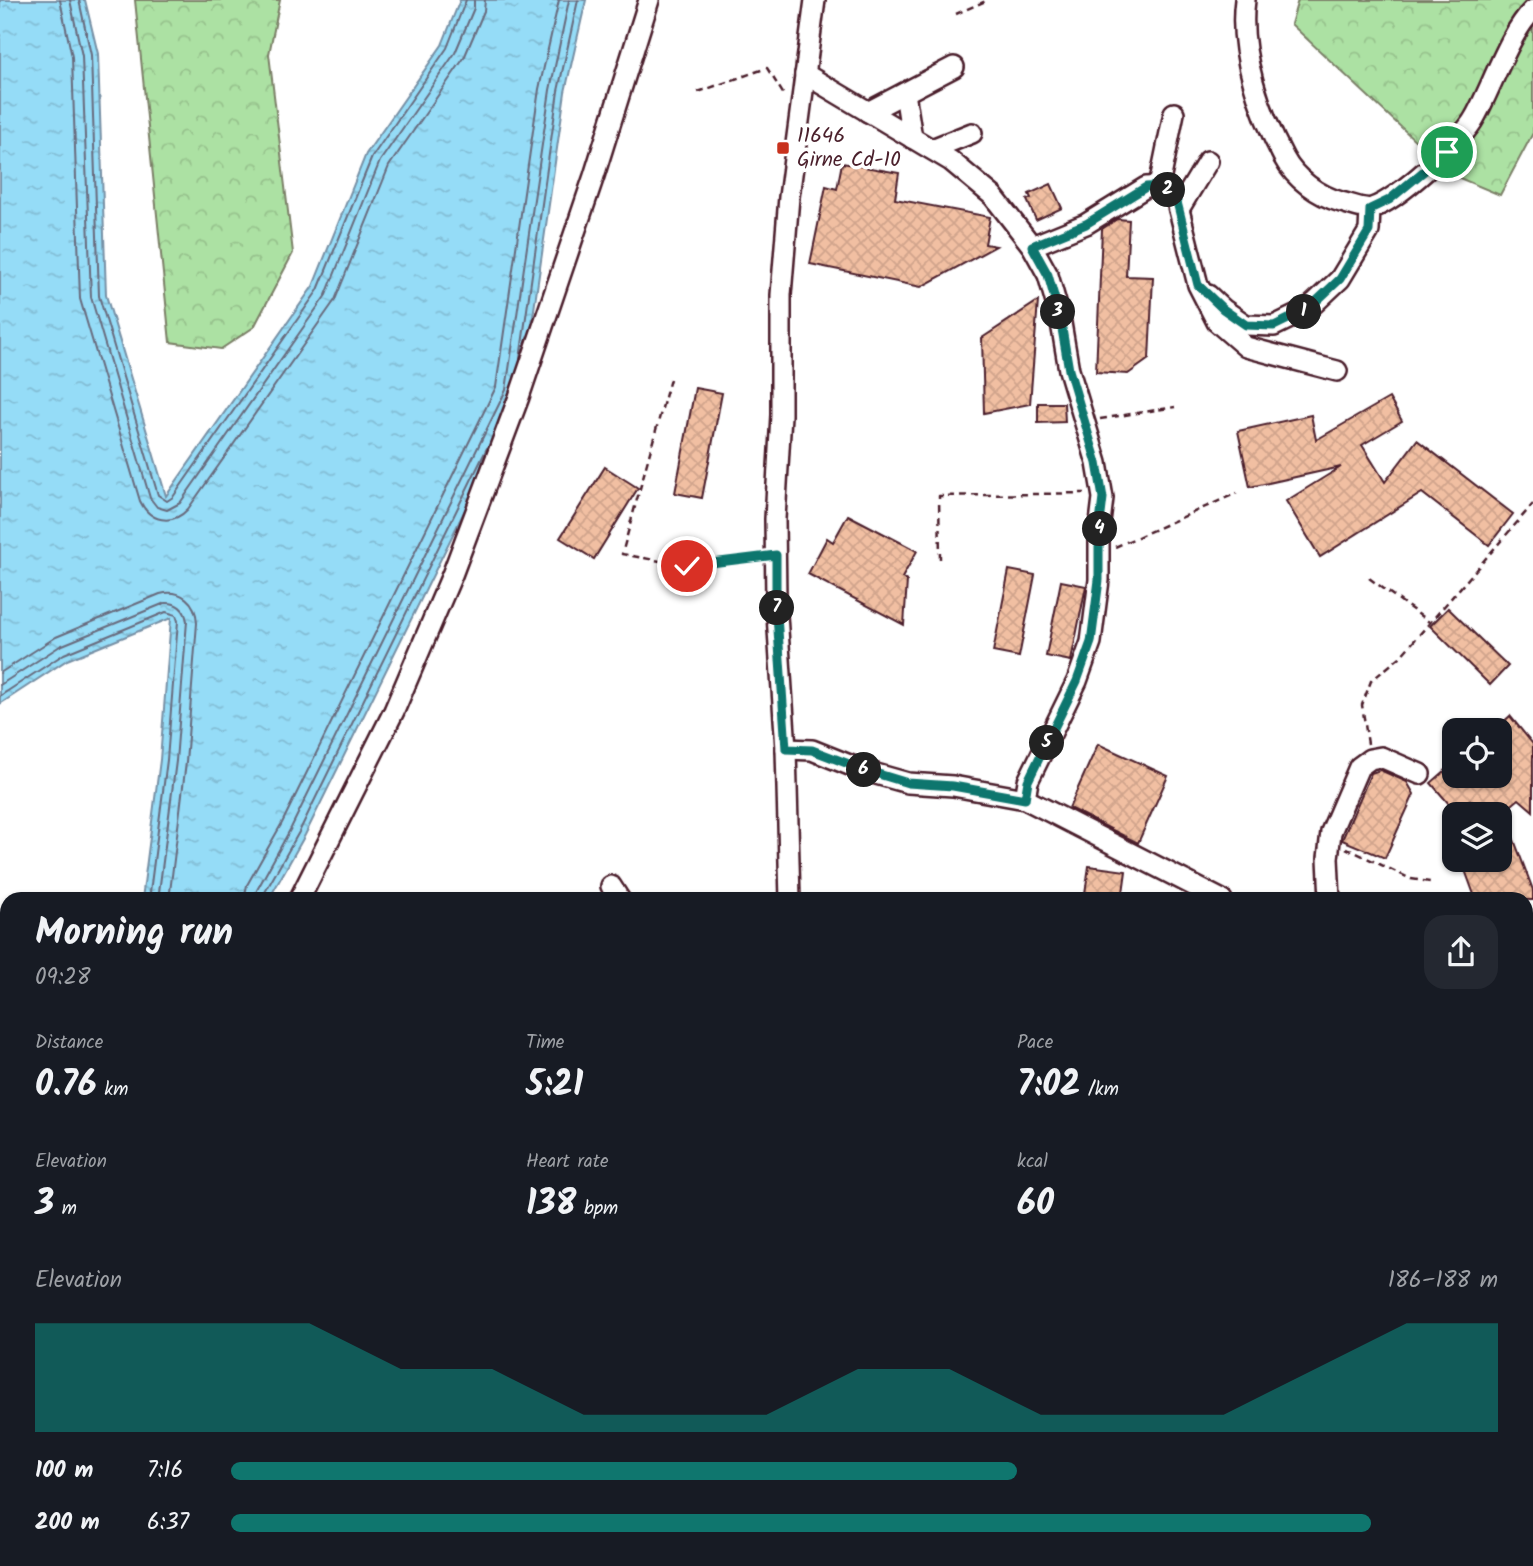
<!DOCTYPE html>
<meta charset="utf-8">
<style>
body{margin:0;font-family:Kalam,sans-serif;background:#242831;color:#f1f3f6;height:100vh;display:flex;flex-direction:column;font-size:26px;white-space:nowrap}
*{box-sizing:border-box;margin:0}
p{font-size:23px;color:#9ea1a6}
.icon{flex:none;width:38px;height:38px;fill:none;stroke:currentColor;stroke-width:2;stroke-linecap:round;stroke-linejoin:round}
.map{position:relative;flex:1;overflow:hidden}
.sheet{position:absolute;left:0px;top:892px;width:1533px;height:674px;display:flex;flex-direction:column;background:#171b24;border-radius:21px 21px 0 0;box-shadow:0 2px 5px #0004}
.sheet>*{flex:none}
.tools{position:absolute;left:1442px;top:718px;display:grid;gap:14px}
.tools a{display:grid;place-items:center;width:70px;height:70px;border-radius:14px;background:#171b24;box-shadow:0 2px 5px #0004;font-size:35px}
.pin{position:absolute;display:grid;place-items:center;width:60px;height:60px;color:#fff;margin:-30px;border:4px solid #fff;border-radius:50%;box-shadow:0 2px 7px #0007}
.km{position:absolute;width:35px;height:35px;margin:-18px;border-radius:50%;background:#222;color:#fff;font-size:19px;line-height:35px;text-align:center}
.round{display:grid;place-items:center;flex:none;width:74px;height:74px;border-radius:21px;background:#242831}
.summary{display:flex;align-items:center;justify-content:space-between;height:119px;padding:0 35px}
h1{font-size:38px;font-weight:700;line-height:52px}
.stats{display:grid;grid-template-columns:repeat(3,1fr);gap:10px;height:119px;padding:7px 35px}
.stats div{display:grid;align-content:center}
.stats b{font-size:35px;font-weight:700}
.stats small{font-size:19px;font-weight:400}
.stats p{font-size:19px}
.chart{height:196px;padding:14px 35px}
.chart p{display:flex;justify-content:space-between}
.chart svg{width:100%;height:126px;margin-top:7px;fill:#0f766e;opacity:.7}
ul{padding:0 35px;list-style:none;font-size:23px}
li{display:grid;grid-template-columns:112px 84px 1fr;align-items:center;height:52px}
li i{height:18px;border-radius:9px;background:#0f766e}
.map>svg:first-child{display:block}
.forest{fill:url(#forest-crowns);stroke:#7b8067;stroke-width:2}
.water{fill:url(#water-ripples);stroke:#7790a5;stroke-width:2}
.lines{fill:none;stroke-linecap:round;stroke-linejoin:round}
.shore{stroke:#686b7d;stroke-width:2}
.building{fill:url(#building-cross-hatch);stroke:#4a1f2b;stroke-width:2}
.minor-casing{stroke:#4a1f2b;stroke-width:24}
.path{stroke:#4a1f2b;stroke-width:2.5;stroke-dasharray:7 5;stroke-linecap:butt}
.minor{stroke:#fff;stroke-width:19}
.route-casing{stroke:#fff;stroke-width:14}
.route{stroke:#0f766e;stroke-width:9}
.poi-dot{fill:#c8321e;stroke:#fff;stroke-width:2.5}
.labels{text-anchor:middle;dominant-baseline:central;stroke-width:7;stroke-linejoin:round;paint-order:stroke}
.poi-label{font-size:21px;fill:#4a1f2b;stroke:#fff;text-anchor:start}
</style>
<div class="map">
<svg width="1533" height="1566" viewBox="0 0 1533 1566">
<defs>
<pattern id="forest-crowns" width="20" height="18" patternUnits="userSpaceOnUse" patternTransform="scale(1.75)"><rect width="20" height="18" fill="#ace1a3"/><path d="M2 6a3 3 0 1 1 6 0M12 15a3 3 0 1 1 6 0" fill="none" stroke="#96c18c"/></pattern>
<pattern id="water-ripples" width="26" height="14" patternUnits="userSpaceOnUse" patternTransform="scale(1.75)"><rect width="26" height="14" fill="#95dcf7"/><path d="M2 4q2-2 4 0t4 0M15 11q2-2 4 0t4 0" fill="none" stroke="#82bcd4"/></pattern>
<pattern id="building-cross-hatch" width="8" height="8" patternUnits="userSpaceOnUse" patternTransform="scale(1.75)"><rect width="8" height="8" fill="#f1bfa2"/><path d="M0 0l8 8M0 8l8-8" fill="none" stroke="#d0a48c"/></pattern>
</defs>
<rect width="100%" height="100%" fill="#fff"/>
<filter id="ink" filterUnits="userSpaceOnUse"><feTurbulence type="fractalNoise" baseFrequency=".0143" numOctaves="2"/><feDisplacementMap in="SourceGraphic" scale="14" xChannelSelector="R" yChannelSelector="G"/><feConvolveMatrix kernelMatrix="1 2 1 2 8 2 1 2 1" color-interpolation-filters="sRGB"/></filter>
<g filter="url(#ink)">
<!-- forest -->
<g class="forest">
<polygon points="135,0 280,0 269,54 293,253 254,327 221,349 170,342"/>
<polygon points="1298,0 1533,0 1533,133 1500,195 1452,175 1291,24"/>
</g>
<!-- water -->
<g class="water">
<polygon points="0,0 85,0 98,54 106,295 166,496 313,286 366,154 442,45 460,0 586,0 565,92 522,394 305,835 269,899 142,899 160,760 171,618 67,660 0,704"/>
<polygon points="7,1135 7,1338 0,1347 0,1140"/>
</g>
<g class="lines">
<!-- shore -->
<g class="shore">
<path d="M 60,0 L 72,57 L 80,299 L 140,501 C 150,522 172,526 188,509 L 335,300 L 389,166 L 464,58 L 484,11 L 485,0"/>
<polyline points="70,0 82,56 91,297 150,498 157,507 167,510 180,503 326,295 380,161 455,53 474,8 474,0"/>
<polyline points="79,0 91,55 99,296 158,495 167,501 173,497 318,290 372,157 447,48 466,0"/>
<polyline points="520,359 558,91 578,0"/>
<path d="M 0,673 L 56,637 L 160,594 C 181,589 196,601 197,623 L 186,762 L 169,900"/>
<path d="M 0,685 L 60,646 L 165,603 C 177,602 185,609 187,621 L 176,761 L 158,900"/>
<polyline points="0,696 64,654 166,612 176,615 178,621 167,760 149,900"/>
<polyline points="244,900 247,885 282,823 496,387 539,89 559,0"/>
<polyline points="255,900 257,890 291,828 506,390 550,90 569,0"/>
<polyline points="264,900 264,894 299,832 487,448"/>
</g>
</g>
<!-- building -->
<g class="building">
<polygon points="842,163 899,173 895,199 990,217 985,244 996,246 921,287 810,264 826,186 837,189"/>
<polygon points="1051,184 1062,208 1036,220 1027,200 1031,198 1029,194"/>
<polygon points="1117,219 1129,220 1126,276 1153,277 1149,359 1128,374 1096,372 1102,229"/>
<polygon points="1038,301 1030,404 984,413 982,338"/>
<polygon points="695,388 722,393 702,498 675,493"/>
<polygon points="1389,398 1402,421 1362,445 1385,482 1417,440 1513,514 1489,545 1422,493 1320,557 1286,501 1341,467 1250,487 1238,431 1311,415 1316,440"/>
<polygon points="1038,403 1064,403 1065,422 1038,423"/>
<polygon points="605,467 638,488 594,559 560,538"/>
<polygon points="848,515 917,551 902,578 907,581 904,625 808,574 827,538 833,542"/>
<polygon points="1009,570 1035,575 1019,657 993,652"/>
<polygon points="1061,581 1086,586 1071,661 1046,656"/>
<polygon points="1448,608 1508,666 1490,685 1430,626"/>
<polygon points="1510,716 1533,744 1533,811 1519,799 1501,814 1482,814 1470,800 1456,812 1431,783 1454,763 1454,775 1500,775 1500,725"/>
<polygon points="1098,744 1168,776 1138,843 1069,808"/>
<polygon points="1380,770 1407,782 1414,794 1385,858 1342,840 1371,773"/>
<polygon points="1500,831 1511,832 1533,890 1533,900 1476,900 1461,859 1500,859"/>
<polygon points="1089,866 1126,871 1122,900 1084,900"/>
</g>
<g class="lines">
<defs>
<g id="minor">
<path d="M 1245,0 C 1238,51 1260,113 1284,158 C 1295,179 1319,196 1341,202 C 1350,204 1364,210 1372,208 C 1397,201 1463,140 1475,117 C 1492,87 1509,33 1533,10"/>
<polyline points="805,74 951,161 993,196 1032,246 1048,275 1060,317 1069,370 1097,463 1103,498 1099,531 1099,580 1091,642 1077,681 1028,781 1025,799"/>
<polyline points="905,93 912,138"/>
<polyline points="868,112 954,67"/>
<polyline points="932,149 972,133"/>
<polyline points="1159,186 1174,113"/>
<polyline points="1179,209 1208,161"/>
<polyline points="1032,246 1086,224 1146,187 1164,186 1177,202 1198,285 1217,322 1246,347 1337,371"/>
<polyline points="1208,295 1223,309 1246,325 1274,326 1307,310 1340,279 1369,231 1370,209"/>
<polyline points="786,749 812,750 862,770 908,783 953,786 1025,799 1222,900"/>
<polyline points="611,886 620,900"/>
<polyline points="299,900 394,711 452,575 519,397 594,176 649,0"/>
<polyline points="790,900 786,749 776,600 775,519 781,415 781,295 789,197 815,0"/>
<polyline points="1330,900 1328,858 1331,832 1359,767 1370,759 1381,757 1420,774"/>
<polyline points="1526,1156 1533,1153"/>
<polyline points="1526,1415 1533,1406"/>
<polyline points="0,1435 7,1424"/>
<polyline points="1526,1475 1533,1488"/>
<polyline points="0,1537 7,1539"/>
<polyline points="71,1559 92,1566"/>
<polyline points="1163,1559 1167,1566"/>
<polyline points="790,1566 791,1559"/>
<polyline points="1044,1566 1067,1559"/>
</g>
</defs>
<!-- minor casing -->
<use href="#minor" class="minor-casing"/>
<!-- path -->
<g class="path">
<polyline points="956,14 988,0"/>
<polyline points="698,92 767,68 784,95"/>
<polyline points="670,379 622,554 687,566 758,557"/>
<polyline points="1100,419 1175,407"/>
<polyline points="1115,547 1237,493"/>
<polyline points="940,559 939,496 1085,493"/>
<polyline points="1369,578 1429,622"/>
<polyline points="1368,744 1362,705 1371,681 1400,657 1533,504"/>
<polyline points="1346,848 1411,879 1430,882"/>
<polyline points="222,1559 295,1566"/>
</g>
<!-- minor -->
<use href="#minor" class="minor"/>
</g>
</g>
<g class="lines" filter="url(#ink)">
<defs>
<polyline id="route" points="687,566 776,555 776,600 786,749 812,750 862,769 908,783 953,786 1025,799 1028,781 1077,681 1091,642 1099,580 1099,531 1103,498 1097,463 1069,370 1060,317 1048,275 1032,246 1086,224 1146,187 1164,186 1177,202 1198,285 1223,309 1246,325 1274,326 1307,310 1340,279 1369,231 1370,209 1389,200 1447,152"/>
</defs>
<!-- route casing -->
<use href="#route" class="route-casing"/>
<!-- route -->
<use href="#route" class="route"/>
</g>
<!-- markers -->
<rect class="poi-dot" x="776" y="141" width="14" height="14" rx="3.5"/>
<g class="labels">
<!-- poi labels -->
<g class="poi-label">
<text x="797" y="136">11646<tspan x="797" dy="24">Girne Cd-10</tspan></text>
</g>
</g>
</svg>
<div class="tools">
<a><svg class="icon" aria-label="locate" viewBox="0 0 24 24"><circle cx="12" cy="12" r="6"/><path d="M12 2v4M12 18v4M2 12h4M18 12h4"/></svg></a>
<a><svg class="icon" aria-label="layers" viewBox="0 0 24 24"><path d="M12 4l9 5-9 5-9-5zM3 14l9 5 9-5"/></svg></a>
</div>
<div class="pin" style="left:1447px;top:152px;background:#1e9e55"><svg class="icon" aria-label="arrive" viewBox="0 0 24 24"><path d="M6 21V4h12l-3 4 3 4H6"/></svg></div>
<div class="pin" style="left:687px;top:566px;background:#d93025"><svg class="icon" aria-label="check" viewBox="0 0 24 24"><path d="M5 12l5 5 9-10"/></svg></div>
<b class="km" style="left:1304px;top:312px">1</b>
<b class="km" style="left:1168px;top:190px">2</b>
<b class="km" style="left:1058px;top:312px">3</b>
<b class="km" style="left:1100px;top:529px">4</b>
<b class="km" style="left:1047px;top:743px">5</b>
<b class="km" style="left:864px;top:770px">6</b>
<b class="km" style="left:777px;top:608px">7</b>
<section class="sheet">
<div class="summary"><div><h1>Morning run</h1><p>09:28</p></div><a class="round"><svg class="icon" aria-label="share" viewBox="0 0 24 24"><path d="M12 15V3M7 8l5-5 5 5M5 13v7h14v-7"/></svg></a></div>
<div class="stats">
<div><p>Distance</p><b>0.76<small> km</small></b></div>
<div><p>Time</p><b>5:21</b></div>
<div><p>Pace</p><b>7:02<small> /km</small></b></div>
</div>
<div class="stats">
<div><p>Elevation</p><b>3<small> m</small></b></div>
<div><p>Heart rate</p><b>138<small> bpm</small></b></div>
<div><p>kcal</p><b>60</b></div>
</div>
<div class="chart"><p><span>Elevation</span>186–188 m</p>
<svg viewBox="0 0 160 44" preserveAspectRatio="none"><path d="M0 44V6L10 6L20 6L30 6L40 22L50 22L60 38L70 38L80 38L90 22L100 22L110 38L120 38L130 38L140 22L150 6L160 6V44z"/></svg>
</div>
<ul>
<li><b>100 m</b>7:16<i style="width:62%"></i></li>
<li><b>200 m</b>6:37<i style="width:90%"></i></li>
</ul>
</section>
</div>
